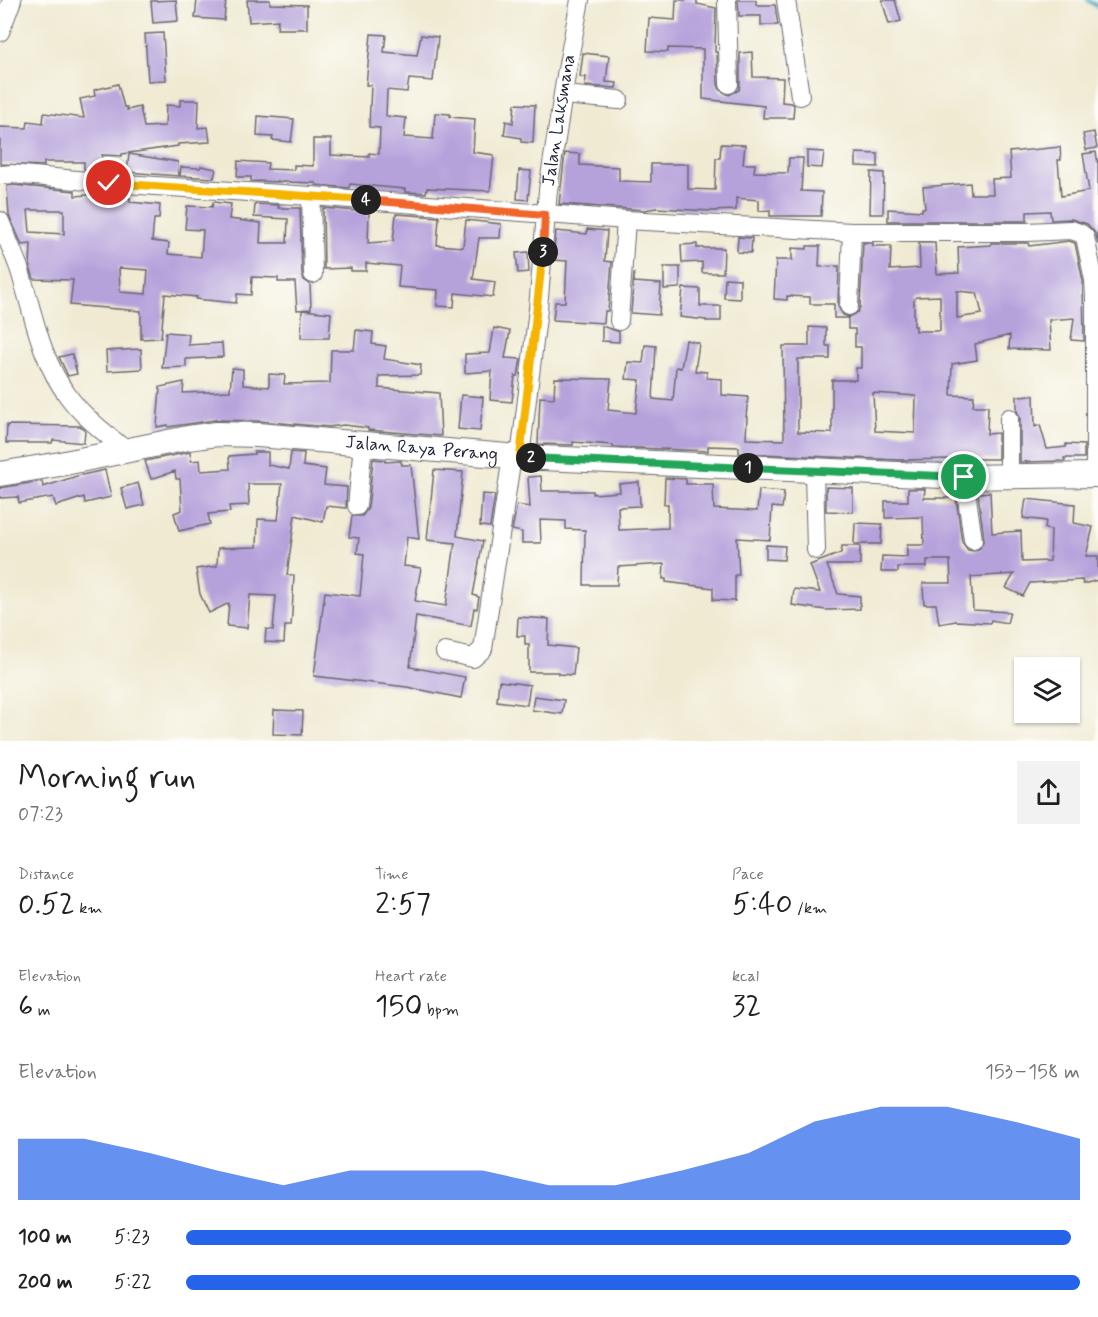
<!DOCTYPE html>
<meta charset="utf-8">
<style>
body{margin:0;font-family:Mynerve,sans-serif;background:#f2f2f2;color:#202124;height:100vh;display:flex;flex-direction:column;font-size:22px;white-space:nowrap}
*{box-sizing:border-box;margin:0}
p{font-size:20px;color:#757577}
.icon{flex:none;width:33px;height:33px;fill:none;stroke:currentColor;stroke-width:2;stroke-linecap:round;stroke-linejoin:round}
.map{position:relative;height:741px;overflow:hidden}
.drawer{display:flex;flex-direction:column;background:#fff;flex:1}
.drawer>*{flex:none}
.controls{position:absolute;left:1014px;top:657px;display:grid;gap:12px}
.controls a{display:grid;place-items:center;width:66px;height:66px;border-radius:0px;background:#fff;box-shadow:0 2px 4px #0004;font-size:30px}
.pin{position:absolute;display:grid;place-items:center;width:51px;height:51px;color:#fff;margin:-26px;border:3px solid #fff;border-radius:50%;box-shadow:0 2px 6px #0007}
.km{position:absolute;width:30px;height:30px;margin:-15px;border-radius:50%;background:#222;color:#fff;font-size:16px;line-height:30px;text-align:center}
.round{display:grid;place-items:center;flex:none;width:63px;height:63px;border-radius:0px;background:#f2f2f2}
.overview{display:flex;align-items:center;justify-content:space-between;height:102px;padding:0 18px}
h1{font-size:33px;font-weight:600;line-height:45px}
.stats{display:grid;grid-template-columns:repeat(3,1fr);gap:9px;height:102px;padding:6px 18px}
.stats div{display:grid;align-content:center}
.stats b{font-size:30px;font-weight:600}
.stats small{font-size:16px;font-weight:400}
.stats p{font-size:16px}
.chart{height:168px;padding:12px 18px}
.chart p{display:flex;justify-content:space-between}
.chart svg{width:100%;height:108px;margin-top:6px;fill:#2563eb;opacity:.7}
ul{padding:0 18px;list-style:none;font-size:20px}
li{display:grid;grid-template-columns:96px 72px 1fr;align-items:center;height:45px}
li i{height:15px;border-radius:8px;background:#2563eb}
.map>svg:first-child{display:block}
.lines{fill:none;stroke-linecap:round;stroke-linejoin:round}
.stream{stroke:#45a7c5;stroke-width:4.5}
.building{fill:#b6a2db;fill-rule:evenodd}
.minor-casing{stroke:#6a6870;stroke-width:20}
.major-casing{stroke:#6a6870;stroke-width:26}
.minor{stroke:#fff;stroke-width:18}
.major{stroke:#fff;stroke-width:24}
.split-1-casing{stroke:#fff;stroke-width:12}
.split-2-casing{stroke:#fff;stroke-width:12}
.split-3-casing{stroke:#fff;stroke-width:12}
.split-4-casing{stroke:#fff;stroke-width:12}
.split-5-casing{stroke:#fff;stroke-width:12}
.split-1{stroke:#22a559;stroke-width:8}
.split-2{stroke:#22a559;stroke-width:8}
.split-3{stroke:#f5b400;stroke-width:8}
.split-4{stroke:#f0652b;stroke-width:8}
.split-5{stroke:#f5b400;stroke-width:8}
.labels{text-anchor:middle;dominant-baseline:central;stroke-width:4.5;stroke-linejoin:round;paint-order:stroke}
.street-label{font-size:18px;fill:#22223b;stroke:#fdfcf7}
</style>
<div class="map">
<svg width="1098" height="741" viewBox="0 0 1098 741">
<rect width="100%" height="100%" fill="#fdfcf7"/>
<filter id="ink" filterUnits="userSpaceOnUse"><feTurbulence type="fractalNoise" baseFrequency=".0167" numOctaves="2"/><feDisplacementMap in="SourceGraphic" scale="12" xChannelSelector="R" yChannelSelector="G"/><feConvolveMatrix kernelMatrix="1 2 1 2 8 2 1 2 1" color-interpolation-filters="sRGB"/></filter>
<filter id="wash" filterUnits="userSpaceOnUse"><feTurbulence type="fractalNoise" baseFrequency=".008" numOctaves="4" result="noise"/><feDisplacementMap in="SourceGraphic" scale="24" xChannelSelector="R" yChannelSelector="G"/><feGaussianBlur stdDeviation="1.35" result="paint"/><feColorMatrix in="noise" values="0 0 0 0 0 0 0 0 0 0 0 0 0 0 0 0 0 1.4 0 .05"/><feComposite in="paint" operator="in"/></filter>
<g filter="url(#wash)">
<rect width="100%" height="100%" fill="#f0ead2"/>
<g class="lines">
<!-- stream -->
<polyline class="stream" points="1088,0 1098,7"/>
</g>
<g id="blocks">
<!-- building -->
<g class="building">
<polygon points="176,0 178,21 153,23 151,1"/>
<polygon points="197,0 226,0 224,20 195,18"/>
<polygon points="247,0 270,0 270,4 307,5 307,29 277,29 278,20 249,22"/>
<polygon points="676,0 697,0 697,4 716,8 715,52 717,52 718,84 720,90 729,95 739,90 740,84 740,53 752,52 753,77 783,78 782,102 791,103 794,105 793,118 763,118 764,106 703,99 703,49 668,48 668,52 647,51 649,18 675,20"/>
<polygon points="738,0 756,0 756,5 775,5 778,25 761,25 761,16 739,16"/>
<polygon points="882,0 895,0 901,21 889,24"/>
<polygon points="163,33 166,80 148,81 145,34"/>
<polygon points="371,34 386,35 384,52 417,55 421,35 438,37 433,81 409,79 407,92 387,90 386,116 406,118 404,137 433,139 435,113 450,114 450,117 475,119 473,152 494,155 490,191 427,188 426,193 405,192 405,189 350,184 349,188 316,185 316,183 251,181 251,177 237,177 238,161 268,163 267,169 294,170 294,165 313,166 313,139 331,139 331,155 369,157 369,153 379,154 380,128 369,127 371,85 366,85"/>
<polygon points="583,53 609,56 606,82 617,83 616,88 585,86 586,77 580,77"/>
<polygon points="118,84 124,107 127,107 127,110 140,107 144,127 165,126 166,105 180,106 180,100 199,100 198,128 208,127 210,142 178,144 178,146 122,154 122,156 102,155 102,171 84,169 84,162 44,162 44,166 0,164 0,127 27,128 28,121 43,123 44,113 84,118 80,99 95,96 94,90"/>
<polygon points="515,104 535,105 533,143 521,142 521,138 504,135 506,121 513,123"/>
<polygon points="258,116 294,119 291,142 272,140 273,137 257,136"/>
<polygon points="1094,132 1097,148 1086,150 1083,134"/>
<polygon points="721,144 745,145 743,164 755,164 754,172 788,173 789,158 803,158 801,191 822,192 821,216 770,216 770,210 759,211 759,200 736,198 736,210 711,211 656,208 645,210 559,204 565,153 580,154 580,165 619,167 619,181 651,182 651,164 688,164 688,189 715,190 716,158 720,158"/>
<polygon points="1060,147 1061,160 1058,160 1061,196 1089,191 1083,154 1096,152 1098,164 1098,244 1096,234 1087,224 1071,219 1051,220 1050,211 1027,212 1027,221 888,221 888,209 922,211 922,208 925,208 923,187 970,183 971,194 993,194 992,179 1011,178 1009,152"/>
<polygon points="807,151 824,152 822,168 807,167"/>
<polygon points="856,153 878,154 878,167 856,166"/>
<polygon points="129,154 178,162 179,176 127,172"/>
<polygon points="201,166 216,169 214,178 180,176 181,167 200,168"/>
<polygon points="519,170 531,171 528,200 517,199"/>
<polygon points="871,172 884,173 883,214 870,214"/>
<path d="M 12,185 L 75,191 L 75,196 L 100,194 L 130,198 L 130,202 L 160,205 L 159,219 L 154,219 L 152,241 L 169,243 L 168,254 L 201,257 L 203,230 L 185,229 L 187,206 L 212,207 L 213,202 L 231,204 L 229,219 L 261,223 L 260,243 L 287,243 L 288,219 L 254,217 L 255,204 L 279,205 L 278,208 L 300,208 L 302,274 L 304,280 L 310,284 L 311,309 L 297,310 L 295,282 L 278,282 L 278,278 L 252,277 L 251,295 L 237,294 L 236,303 L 196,299 L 197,297 L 165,294 L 161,338 L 141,339 L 141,311 L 70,305 L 73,280 L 34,279 L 30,267 L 31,244 L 22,245 L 9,215 L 7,186 ZM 28,210 L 64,210 L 64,234 L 30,232 ZM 119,268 L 148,270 L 146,294 L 120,292 Z"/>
<polygon points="323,208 369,212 368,243 393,241 396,214 439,217 437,245 463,247 466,220 501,224 500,238 479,238 473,279 495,282 493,297 455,293 454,307 437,306 438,290 398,287 400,266 366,263 366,271 351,271 351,268 324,269"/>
<polygon points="587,229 607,231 605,261 612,262 608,311 605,311 604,323 553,320 555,302 565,302 567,261 553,260 556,231 587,234"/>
<polygon points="738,237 752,238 751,253 737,252"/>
<path d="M 1069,241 L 1075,243 L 1083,281 L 1084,341 L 1071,340 L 1074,318 L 1049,320 L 1051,350 L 1009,349 L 1010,335 L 975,344 L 977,360 L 952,364 L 951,395 L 974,396 L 973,406 L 988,406 L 987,434 L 998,433 L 998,459 L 977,459 L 977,462 L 954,462 L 954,459 L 900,460 L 739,453 L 739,447 L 708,446 L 708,451 L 613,447 L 613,445 L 573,442 L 573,445 L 538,444 L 540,397 L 554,398 L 555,378 L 611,379 L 608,410 L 636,413 L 640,380 L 626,379 L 628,362 L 643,363 L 645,345 L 656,346 L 653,399 L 673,401 L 676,367 L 681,368 L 686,340 L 699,343 L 695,371 L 707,372 L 707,378 L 722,379 L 722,395 L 748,397 L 746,417 L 747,417 L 746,439 L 784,440 L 783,346 L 809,346 L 809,327 L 826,328 L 826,346 L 830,346 L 830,359 L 798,359 L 798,432 L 832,433 L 832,380 L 856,380 L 856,368 L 861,368 L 861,347 L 855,347 L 855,329 L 848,329 L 848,318 L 834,318 L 834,304 L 810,304 L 810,297 L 787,296 L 787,300 L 774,299 L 776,260 L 792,260 L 792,248 L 807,249 L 807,246 L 820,246 L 819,267 L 839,266 L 838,306 L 843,315 L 849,317 L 858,312 L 860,307 L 863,243 L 873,243 L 873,246 L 891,246 L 890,270 L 920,268 L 919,243 L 935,243 L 937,274 L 959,273 L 958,247 L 991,245 L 991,243 L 1028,243 L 1029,246 ZM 957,291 L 977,293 L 982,314 L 957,318 ZM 940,296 L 940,331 L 916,331 L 916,326 L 914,326 L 914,299 L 916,297 ZM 873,393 L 916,396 L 915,433 L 875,431 Z"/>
<polygon points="697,244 697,248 724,248 723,273 702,273 702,262 682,263 681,245"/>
<polygon points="528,252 529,272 518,273 516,253"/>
<polygon points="664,267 680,267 680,288 664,289"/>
<polygon points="634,273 634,282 661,284 659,315 631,313"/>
<polygon points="725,278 740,279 740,299 724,298"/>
<polygon points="683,288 700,289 700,306 721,306 721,321 706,321 706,320 680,317"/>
<polygon points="302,310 331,313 329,338 301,338"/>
<polygon points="602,326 619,332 619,342 602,341"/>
<polygon points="494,328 510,331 505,358 521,359 518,376 515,376 512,402 490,400 492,371 465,373 465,354 490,353"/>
<polygon points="356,330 373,332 372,344 386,346 384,359 421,365 420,375 379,376 379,388 439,393 441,436 368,430 368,428 344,425 329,427 258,421 215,420 168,427 168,425 157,427 160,387 184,382 183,393 230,391 232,368 243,369 243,385 269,387 269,374 285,375 284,384 330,383 331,350 354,350"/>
<polygon points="166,332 189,334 188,345 222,343 223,357 186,359 186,367 162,368"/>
<polygon points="141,349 142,369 107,371 106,351"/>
<polygon points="72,354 77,374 68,376 59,357"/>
<polygon points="461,395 483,397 480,431 458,429"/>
<polygon points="1034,395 1035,427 1040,425 1047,449 1066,447 1066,444 1084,445 1084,458 1064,458 1065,461 1020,462 1020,418 1017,411 1017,396"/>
<polygon points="7,425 80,426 85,430 84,443 53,440 52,443 6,443"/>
<polygon points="190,452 191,461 200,460 201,471 230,469 229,456 254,454 254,452 268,452 268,465 289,469 291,452 304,453 303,466 326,469 324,485 347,487 346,508 326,506 323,522 295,515 287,575 294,575 292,613 291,626 285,626 284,643 265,642 266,629 273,630 276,596 250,595 247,628 227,626 229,603 209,613 200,594 196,569 217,566 218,548 257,547 258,519 278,520 282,484 248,484 249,505 229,506 230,512 208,514 210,524 179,531 174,513 182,510 180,479 176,479 175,471 151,479 145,461"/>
<polygon points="373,459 385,460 385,462 401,461 402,465 411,465 419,539 407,537 404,566 421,568 415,601 446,606 455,543 427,540 434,470 463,472 457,536 483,541 473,595 479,597 477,609 474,608 471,626 416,616 410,667 465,677 461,698 407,687 314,676 325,592 360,596 364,554 357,553 359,538 349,537 352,516 362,516 368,508"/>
<polygon points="105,470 111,497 85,503 84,497 56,506 53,497 19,503 18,497 0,498 0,488 42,481 43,487 77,476"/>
<polygon points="541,476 542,491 593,491 593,494 620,492 619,484 639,482 640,506 618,507 619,530 668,528 668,504 664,504 665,478 686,479 686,484 713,484 714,509 757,511 759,490 784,492 782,508 772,507 770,540 737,538 739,575 735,575 735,601 713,600 713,588 666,582 666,579 663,579 664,564 618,567 617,585 584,585 585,530 566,529 566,521 540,520 541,543 522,543 522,532 512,530 517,505 530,507 528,477"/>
<polygon points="138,483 144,505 127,509 121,488"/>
<polygon points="826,487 853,488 853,512 826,511"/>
<polygon points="908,489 925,489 924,498 956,498 962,542 968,550 974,551 980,548 984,539 978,493 990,492 992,533 1021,531 1022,562 1050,561 1051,530 1045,529 1046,521 1023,518 1026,499 1075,504 1074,523 1093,527 1086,556 1098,556 1098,580 1083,584 1082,580 1030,583 1023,596 1006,588 1014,574 971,577 973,610 1010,612 1007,623 991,620 990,623 956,621 939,624 936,604 924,604 923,583 951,583 950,560 927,560 927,567 898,567 898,572 881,572 882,556 907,557 907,545 924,545 923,517 885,518 885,501 908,501"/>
<polygon points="482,494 495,495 490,527 480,526"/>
<polygon points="855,523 882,524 881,544 854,544"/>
<polygon points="766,545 785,546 784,560 766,559"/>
<polygon points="842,546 860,546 860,565 827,565 838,594 860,596 860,609 826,610 792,605 794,589 820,592 810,565 841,553"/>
<polygon points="518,617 549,619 548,645 576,648 573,675 558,674 558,672 529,672 529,645 525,645 525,636 517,636"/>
<polygon points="499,681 530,685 527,705 497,701"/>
<polygon points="534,696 564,700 562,714 532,710"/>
<polygon points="274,710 303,711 302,735 273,734"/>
</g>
</g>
</g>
<g filter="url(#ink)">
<use href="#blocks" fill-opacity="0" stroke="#6a6870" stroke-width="1.5"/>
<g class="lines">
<defs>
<g id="minor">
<polyline points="727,0 729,84"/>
<polyline points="786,0 800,96"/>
<polyline points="0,32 12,0"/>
<polyline points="563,95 619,100"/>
<polyline points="0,175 12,174 109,183 311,196 626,220 852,232 1027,232 1071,230 1080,233 1085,237 1094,280 1095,298 1095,476"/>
<polyline points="311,196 313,274"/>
<path d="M 0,221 C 6,236 13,252 19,268 C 33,311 40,359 68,396 C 83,417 106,433 125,450"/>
<polyline points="849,306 852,232"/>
<polyline points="619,321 626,220"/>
<polyline points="1009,418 1009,477"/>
<path id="s1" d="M 520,457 L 538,309 L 548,190 L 566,75 L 580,0"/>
<polyline points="814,471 816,550"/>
<polyline points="964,477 973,540"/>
<polyline points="357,506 363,444"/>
<polyline points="445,652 473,658 483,649 512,456"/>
</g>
<g id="major">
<path id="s2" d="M 0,474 L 60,464 L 188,438 L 217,434 L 258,435 L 520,457 L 964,477 L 1098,475"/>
</g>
</defs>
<!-- minor casing -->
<use href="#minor" class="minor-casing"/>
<!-- major casing -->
<use href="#major" class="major-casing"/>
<!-- minor -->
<use href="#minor" class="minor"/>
<!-- major -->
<use href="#major" class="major"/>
</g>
</g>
<g class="lines" filter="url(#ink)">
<defs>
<polyline id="split-1" points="748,468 964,477"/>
<polyline id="split-2" points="531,458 748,468"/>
<polyline id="split-3" points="531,458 520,457 543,252"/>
<polyline id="split-4" points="366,200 545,215 543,252"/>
<polyline id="split-5" points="109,183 366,200"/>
</defs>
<!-- split-1 casing -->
<use href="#split-1" class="split-1-casing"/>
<!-- split-2 casing -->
<use href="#split-2" class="split-2-casing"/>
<!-- split-3 casing -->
<use href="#split-3" class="split-3-casing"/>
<!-- split-4 casing -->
<use href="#split-4" class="split-4-casing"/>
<!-- split-5 casing -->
<use href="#split-5" class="split-5-casing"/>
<!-- split-1 -->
<use href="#split-1" class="split-1"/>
<!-- split-2 -->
<use href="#split-2" class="split-2"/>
<!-- split-3 -->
<use href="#split-3" class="split-3"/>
<!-- split-4 -->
<use href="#split-4" class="split-4"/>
<!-- split-5 -->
<use href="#split-5" class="split-5"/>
</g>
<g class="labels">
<!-- street labels -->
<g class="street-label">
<text stroke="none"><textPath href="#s1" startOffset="339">Jalan Laksmana</textPath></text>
<text stroke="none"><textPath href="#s2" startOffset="426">Jalan Raya Perang</textPath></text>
</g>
</g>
</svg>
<div class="controls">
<a><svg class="icon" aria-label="layers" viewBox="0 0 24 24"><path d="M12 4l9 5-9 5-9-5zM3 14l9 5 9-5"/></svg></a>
</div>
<div class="pin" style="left:964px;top:477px;background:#1e9e55"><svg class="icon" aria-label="arrive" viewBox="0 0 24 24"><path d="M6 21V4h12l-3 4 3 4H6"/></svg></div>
<div class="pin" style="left:109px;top:183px;background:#d93025"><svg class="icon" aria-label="check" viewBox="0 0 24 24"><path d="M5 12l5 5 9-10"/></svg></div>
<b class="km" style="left:748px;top:468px">1</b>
<b class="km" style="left:531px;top:458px">2</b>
<b class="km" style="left:543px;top:252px">3</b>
<b class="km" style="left:366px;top:200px">4</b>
</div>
<section class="drawer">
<div class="overview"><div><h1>Morning run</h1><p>07:23</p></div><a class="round"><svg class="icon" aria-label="share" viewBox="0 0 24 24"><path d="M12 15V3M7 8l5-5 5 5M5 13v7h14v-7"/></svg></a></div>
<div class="stats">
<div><p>Distance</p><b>0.52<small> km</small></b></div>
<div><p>Time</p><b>2:57</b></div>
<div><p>Pace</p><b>5:40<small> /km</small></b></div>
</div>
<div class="stats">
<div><p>Elevation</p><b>6<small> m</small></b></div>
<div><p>Heart rate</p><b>150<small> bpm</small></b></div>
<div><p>kcal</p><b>32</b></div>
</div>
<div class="chart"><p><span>Elevation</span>153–158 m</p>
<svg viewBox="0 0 160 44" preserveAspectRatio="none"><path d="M0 44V19L10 19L20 25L30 32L40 38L50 32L60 32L70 32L80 38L90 38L100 32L110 25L120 12L130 6L140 6L150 12L160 19V44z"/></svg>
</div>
<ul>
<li><b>100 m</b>5:23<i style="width:99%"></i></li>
<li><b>200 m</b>5:22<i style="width:100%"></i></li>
</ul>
</section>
